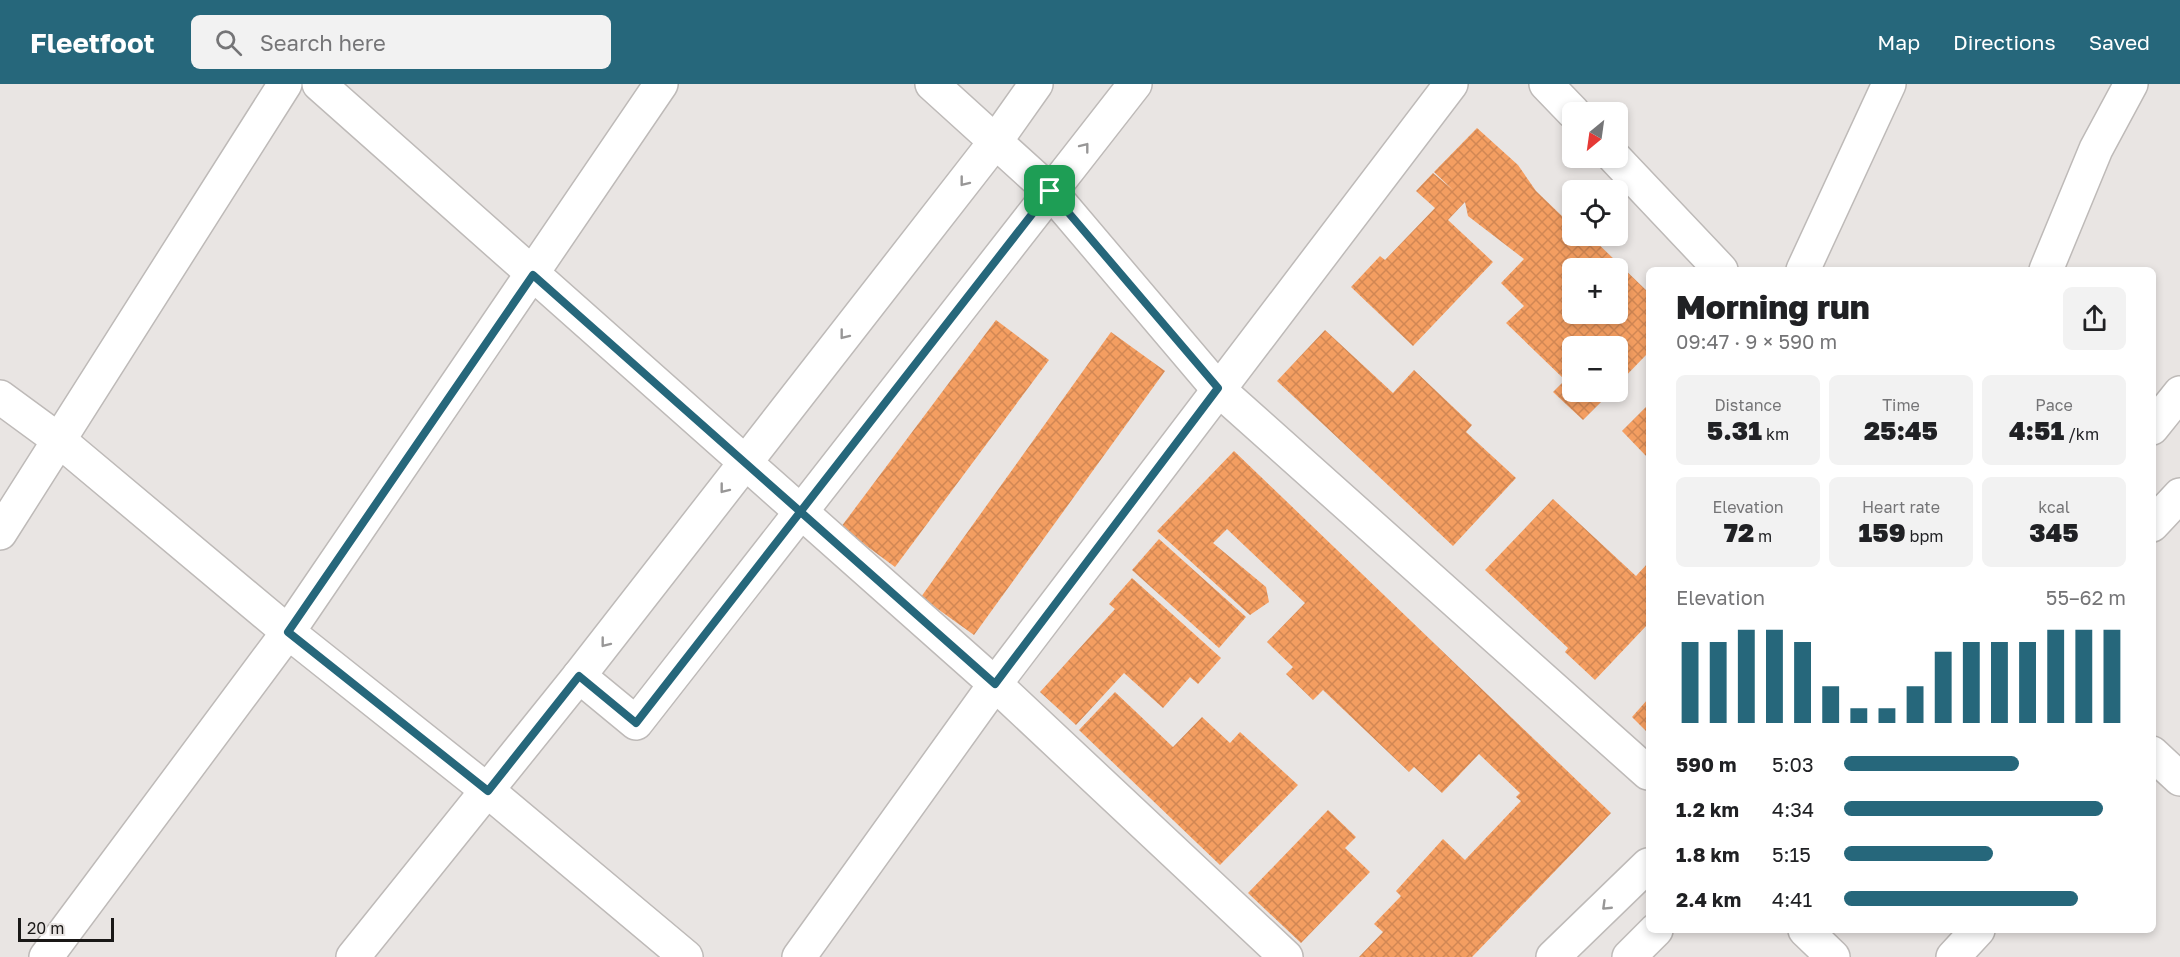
<!DOCTYPE html>
<meta charset="utf-8">
<style>
body{margin:0;font-family:"Golos Text",sans-serif;background:#f2f2f2;color:#202124;height:100vh;display:flex;flex-direction:column;font-size:22px;white-space:nowrap}
*{box-sizing:border-box;margin:0}
p{font-size:20px;color:#757577}
.icon{flex:none;width:33px;height:33px;fill:none;stroke:currentColor;stroke-width:2;stroke-linecap:round;stroke-linejoin:round}
.map{position:relative;flex:1;overflow:hidden}
.details{position:absolute;left:1646px;top:183px;width:510px;height:666px;display:flex;flex-direction:column;background:#fff;border-radius:9px;box-shadow:0 3px 9px #0003}
.details>*{flex:none}
.needle{width:39px;rotate:209deg}
.buttons{position:absolute;left:1562px;top:18px;display:grid;gap:12px}
.buttons a{display:grid;place-items:center;width:66px;height:66px;border-radius:9px;background:#fff;box-shadow:0 3px 9px #0003;font-size:30px}
.scale{position:absolute;left:18px;bottom:15px;width:96px;box-sizing:border-box;padding-left:6px;border:3px solid #1a1817;border-top:0;font-size:16px;line-height:21px;white-space:nowrap;color:#1a1817;-webkit-text-stroke:4px #e9e5e3;paint-order:stroke}
.pin{position:absolute;display:grid;place-items:center;width:51px;height:51px;color:#fff;margin:-26px;border-radius:12px;box-shadow:0 3px 9px #0006}
.round{display:grid;place-items:center;flex:none;width:63px;height:63px;border-radius:9px;background:#f2f2f2}
.headline{display:flex;align-items:center;justify-content:space-between;height:102px;padding:0 30px}
h1{font-size:33px;font-weight:800;line-height:45px}
.metrics{display:grid;grid-template-columns:repeat(3,1fr);gap:9px;height:102px;padding:6px 30px}
.metrics div{display:grid;align-content:center;border-radius:9px;background:#f2f2f2;text-align:center}
.metrics b{font-size:26px;font-weight:800}
.metrics small{font-size:16px;font-weight:400}
.metrics p{font-size:16px}
.chart{height:168px;padding:12px 30px}
.chart p{display:flex;justify-content:space-between}
.chart svg{width:100%;height:108px;margin-top:6px;stroke:#26677b;stroke-width:6}
ul{padding:0 30px;list-style:none;font-size:20px}
li{display:grid;grid-template-columns:96px 72px 1fr;align-items:center;height:45px}
li i{height:15px;border-radius:8px;background:#26677b}
header{display:flex;align-items:center;gap:36px;box-sizing:border-box;height:84px;padding:0 30px;background:#26677b;color:#fff}
header strong{font-size:28px}
nav{display:flex;gap:33px;margin-inline-start:auto;font-size:21px}
.search{width:420px;height:54px;background:#f2f2f2;display:flex;align-items:center;gap:15px;box-sizing:border-box;padding:0 21px;border-radius:9px;color:#757577;font-size:22px}
.map>svg:first-child{display:block}
.building{fill:url(#building-cross-hatch);fill-rule:evenodd}
.lines{fill:none;stroke-linecap:round;stroke-linejoin:round}
.minor-casing{stroke:#bebab8;stroke-width:36}
.tertiary-casing{stroke:#bebab8;stroke-width:36}
.secondary-casing{stroke:#bebab8;stroke-width:36}
.minor{stroke:#fff;stroke-width:33}
.tertiary{stroke:#fff;stroke-width:33}
.secondary{stroke:#fff;stroke-width:33}
.oneway{stroke:#989797}
.route-casing{stroke:#fff;stroke-width:12}
.route{stroke:#26677b;stroke-width:8}
</style>
<header>
<strong>Fleetfoot</strong>
<div class="search"><svg class="icon" aria-label="search" viewBox="0 0 24 24"><circle cx="10" cy="10" r="6"/><path d="M15 15l6 6"/></svg>Search here</div>
<nav><a>Map</a><a>Directions</a><a>Saved</a></nav>
</header>
<div class="map">
<svg width="2180" height="873" viewBox="0 0 2180 873">
<defs>
<pattern id="building-cross-hatch" width="8" height="8" patternUnits="userSpaceOnUse" patternTransform="scale(1.5)"><rect width="8" height="8" fill="#f49e61"/><path d="M0 0l8 8M0 8l8-8" fill="none" stroke="#d18754"/></pattern>
</defs>
<rect width="100%" height="100%" fill="#e9e5e3"/>
<!-- building -->
<g class="building">
<path d="M 1477,44 L 1518,81 L 1536,107 L 1564,134 L 1568,130 L 1572,134 L 1572,152 L 1590,152 L 1648,208 L 1648,269 L 1617,301 L 1617,262 L 1572,262 L 1572,308 L 1611,308 L 1583,336 L 1553,308 L 1565,296 L 1506,239 L 1524,222 L 1501,199 L 1524,175 L 1468,132 L 1465,118 L 1448,136 L 1493,178 L 1413,262 L 1351,203 L 1380,172 L 1385,176 L 1435,124 L 1416,107 L 1433,89 L 1453,106 L 1434,88 ZM 1572,184 L 1617,184 L 1617,230 L 1572,230 Z"/>
<polygon points="996,236 1049,276 895,483 841,443"/>
<polygon points="1325,246 1393,309 1414,286 1472,341 1466,348 1516,394 1453,462 1277,297"/>
<polygon points="1111,248 1165,287 974,551 921,513"/>
<polygon points="1648,321 1648,374 1622,347"/>
<polygon points="1234,367 1611,729 1472,873 1359,873 1383,848 1374,840 1401,812 1396,807 1443,755 1465,776 1521,717 1516,713 1520,709 1479,670 1442,709 1414,683 1409,688 1323,606 1313,616 1286,590 1293,583 1267,558 1305,519 1227,445 1213,459 1266,503 1269,518 1250,531 1157,447"/>
<polygon points="1553,415 1636,492 1648,479 1648,540 1595,596 1565,568 1568,564 1485,486"/>
<polygon points="1159,455 1246,533 1219,564 1132,486"/>
<polygon points="1132,494 1221,574 1198,600 1190,593 1163,624 1124,589 1076,641 1040,608 1115,525 1109,520"/>
<polygon points="1115,608 1173,663 1202,633 1230,659 1240,648 1298,701 1220,781 1079,646"/>
<polygon points="1648,615 1648,649 1632,633"/>
<polygon points="1328,726 1356,753 1345,764 1370,788 1301,859 1248,809"/>
</g>
<g class="lines">
<defs>
<g id="minor">
<polyline points="319,0 995,600 1286,873"/>
<polyline points="932,0 1050,107 1218,305 1648,689"/>
<polyline points="1803,186 1889,0"/>
<polyline points="2046,186 2096,65 2131,0"/>
<polyline points="0,313 60,357 288,548 488,707 686,873"/>
<polyline points="0,449 285,0"/>
<polyline points="579,592 636,639 1135,0"/>
<polyline points="1805,846 1833,873"/>
<polyline points="46,873 288,548 661,0"/>
<polyline points="353,873 579,592 995,58 1036,0"/>
<polyline points="1953,873 1978,846"/>
</g>
<g id="tertiary">
<polyline points="1546,0 1573,28"/>
<polyline points="1615,74 1721,186"/>
<polyline points="2152,669 2180,695"/>
<polyline points="799,873 995,600 1451,0"/>
</g>
<g id="secondary">
<polyline points="2152,344 2180,309"/>
<polyline points="2152,441 2180,411"/>
<polyline points="1553,873 1648,781"/>
<polyline points="1629,873 1656,846"/>
</g>
</defs>
<!-- minor casing -->
<use href="#minor" class="minor-casing"/>
<!-- tertiary casing -->
<use href="#tertiary" class="tertiary-casing"/>
<!-- secondary casing -->
<use href="#secondary" class="secondary-casing"/>
<!-- minor -->
<use href="#minor" class="minor"/>
<!-- tertiary -->
<use href="#tertiary" class="tertiary"/>
<!-- secondary -->
<use href="#secondary" class="secondary"/>
</g>
<!-- one-way arrows -->
<defs><path id="oneway-chevron" d="M-2-3.5L2.5 0L-2 3.5" fill="none" stroke-width="1.6" stroke-linecap="round" stroke-linejoin="round" transform="scale(1.5)"/></defs>
<g class="oneway">
<use href="#oneway-chevron" transform="translate(1085 63) rotate(-52)"/>
<use href="#oneway-chevron" transform="translate(964 98) rotate(128)"/>
<use href="#oneway-chevron" transform="translate(844 251) rotate(128)"/>
<use href="#oneway-chevron" transform="translate(724 405) rotate(128)"/>
<use href="#oneway-chevron" transform="translate(605 559) rotate(128)"/>
<use href="#oneway-chevron" transform="translate(1606 822) rotate(136)"/>
</g>
<g class="lines">
<defs>
<polyline id="route" points="1050,107 636,639 579,592 488,707 288,548 533,191 995,600 1218,304 1050,107"/>
</defs>
<!-- route casing -->
<use href="#route" class="route-casing"/>
<!-- route -->
<use href="#route" class="route"/>
</g>
</svg>
<div class="buttons">
<a><svg class="needle" viewBox="-14 -14 28 28"><path d="M0-13l5 13h-10z" fill="#e53935"/><path d="M0 13l5-13h-10z" fill="#757577"/></svg></a>
<a><svg class="icon" aria-label="locate" viewBox="0 0 24 24"><circle cx="12" cy="12" r="6"/><path d="M12 2v4M12 18v4M2 12h4M18 12h4"/></svg></a>
<a>+</a>
<a>−</a>
</div>
<div class="scale">20 m</div>
<div class="pin" style="left:1050px;top:107px;background:#1e9e55"><svg class="icon" aria-label="arrive" viewBox="0 0 24 24"><path d="M6 21V4h12l-3 4 3 4H6"/></svg></div>
<section class="details">
<div class="headline"><div><h1>Morning run</h1><p>09:47 · 9 × 590 m</p></div><a class="round"><svg class="icon" aria-label="share" viewBox="0 0 24 24"><path d="M12 15V3M7 8l5-5 5 5M5 13v7h14v-7"/></svg></a></div>
<div class="metrics">
<div><p>Distance</p><b>5.31<small> km</small></b></div>
<div><p>Time</p><b>25:45</b></div>
<div><p>Pace</p><b>4:51<small> /km</small></b></div>
</div>
<div class="metrics">
<div><p>Elevation</p><b>72<small> m</small></b></div>
<div><p>Heart rate</p><b>159<small> bpm</small></b></div>
<div><p>kcal</p><b>345</b></div>
</div>
<div class="chart"><p><span>Elevation</span>55–62 m</p>
<svg viewBox="0 0 160 44" preserveAspectRatio="none"><path d="M5 44V11M15 44V11M25 44V6M35 44V6M45 44V11M55 44V29M65 44V38M75 44V38M85 44V29M95 44V15M105 44V11M115 44V11M125 44V11M135 44V6M145 44V6M155 44V6"/></svg>
</div>
<ul>
<li><b>590 m</b>5:03<i style="width:62%"></i></li>
<li><b>1.2 km</b>4:34<i style="width:92%"></i></li>
<li><b>1.8 km</b>5:15<i style="width:53%"></i></li>
<li><b>2.4 km</b>4:41<i style="width:83%"></i></li>
</ul>
</section>
</div>
